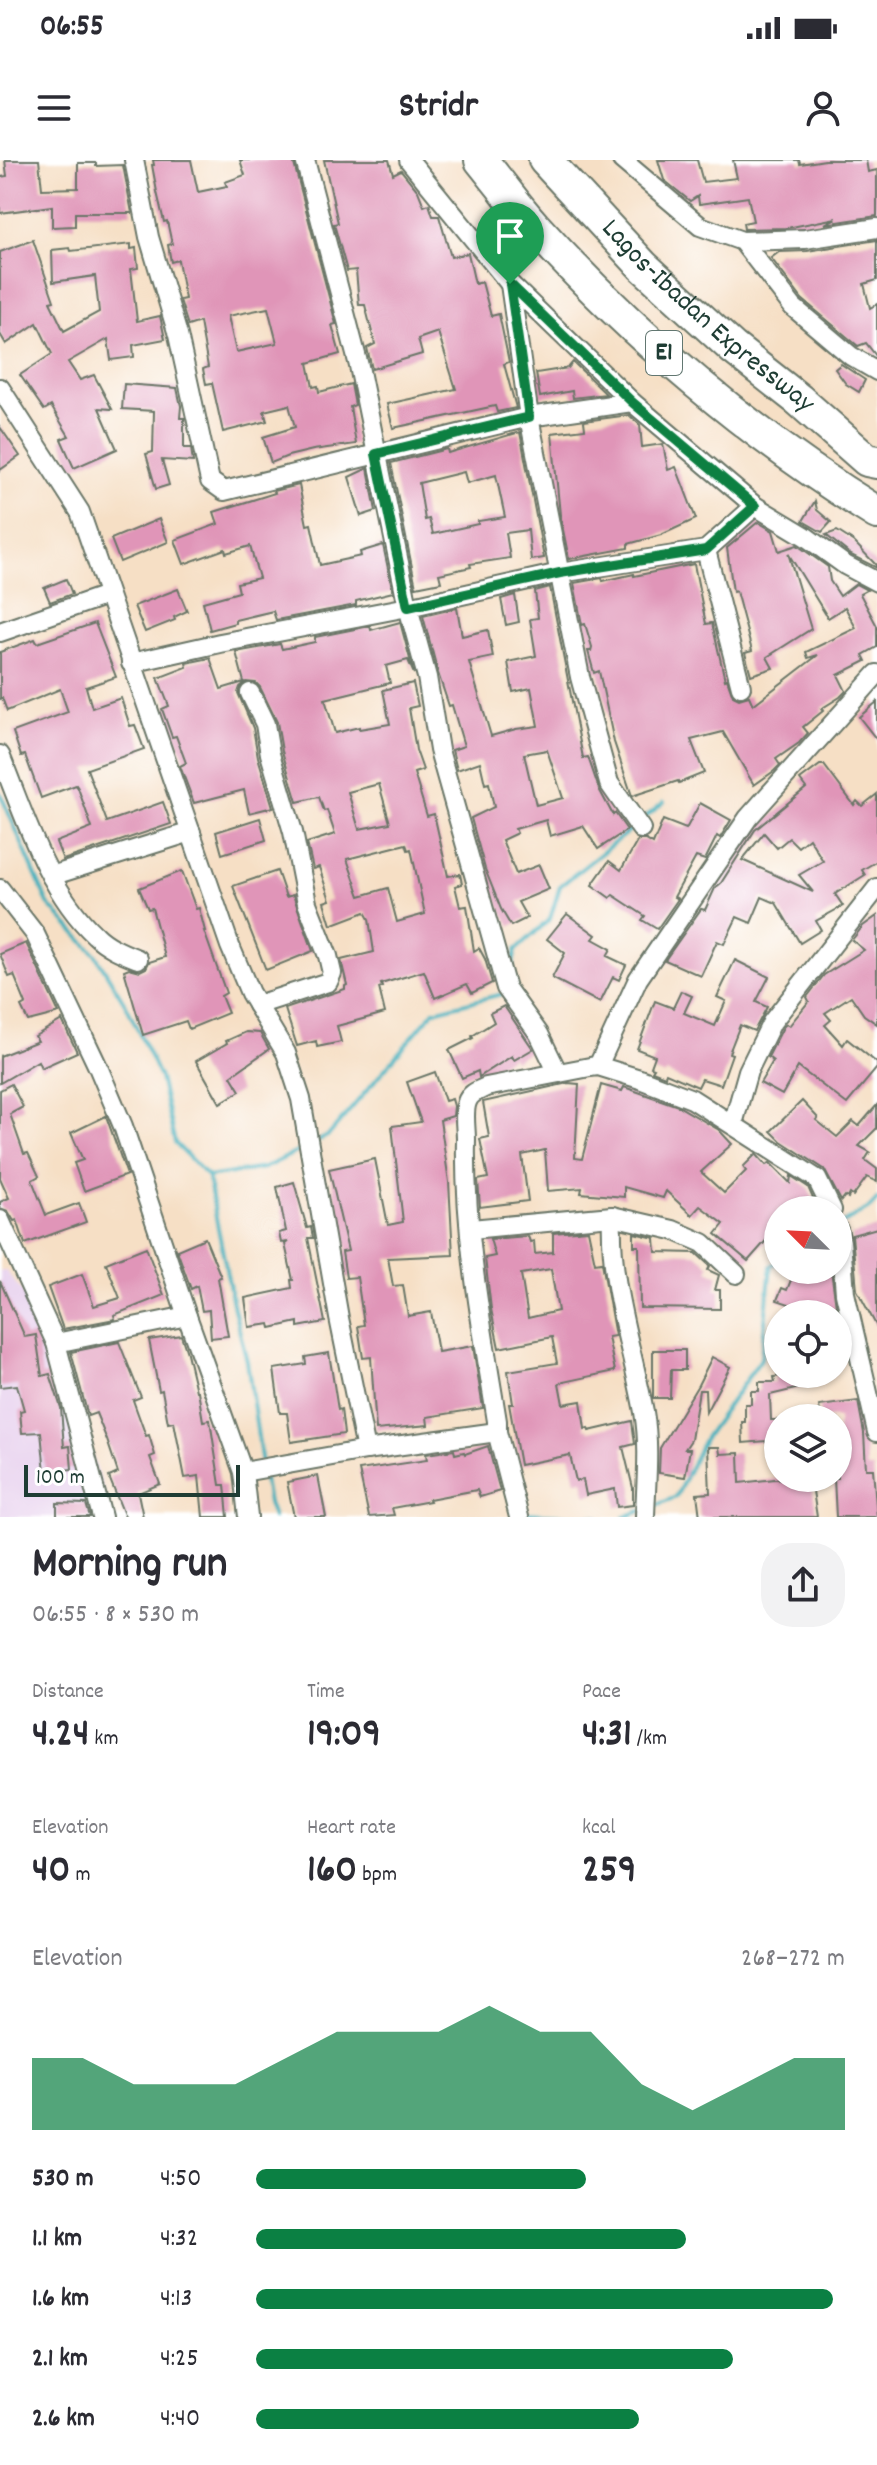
<!DOCTYPE html>
<meta charset="utf-8">
<style>
body{margin:0;font-family:Dekko,sans-serif;background:#f2f2f3;color:#2b2b33;height:100vh;display:flex;flex-direction:column;font-size:30px;white-space:nowrap}
*{box-sizing:border-box;margin:0}
p{font-size:26px;color:#7c7c81}
.icon{flex:none;width:44px;height:44px;fill:none;stroke:currentColor;stroke-width:2;stroke-linecap:round;stroke-linejoin:round}
.map{position:relative;height:1357px;overflow:hidden}
.sheet{display:flex;flex-direction:column;background:#fff;flex:1}
.sheet>*{flex:none}
.needle{width:52px;rotate:294deg}
.fabs{position:absolute;left:764px;top:1036px;display:grid;gap:16px}
.fabs a{display:grid;place-items:center;width:88px;height:88px;border-radius:50%;background:#fff;box-shadow:0 2px 6px #0004;font-size:40px}
.scale{position:absolute;left:24px;bottom:20px;width:216px;box-sizing:border-box;padding-left:8px;border:4px solid #1f3d34;border-top:0;font-size:22px;line-height:28px;white-space:nowrap;color:#1f3d34;-webkit-text-stroke:6px #fff;paint-order:stroke}
.pin{position:absolute;display:grid;place-items:center;width:68px;height:68px;color:#fff;margin:-82px -34px;border-radius:50% 50% 50% 0;rotate:-45deg;box-shadow:0 0 8px #0007}
.pin .icon{rotate:45deg}
.round{display:grid;place-items:center;flex:none;width:84px;height:84px;border-radius:32px;background:#f2f2f3}
.head{display:flex;align-items:center;justify-content:space-between;height:136px;padding:0 32px}
h1{font-size:44px;font-weight:700;line-height:60px}
.figures{display:grid;grid-template-columns:repeat(3,1fr);gap:12px;height:136px;padding:8px 32px}
.figures div{display:grid;align-content:center}
.figures b{font-size:40px;font-weight:700}
.figures small{font-size:22px;font-weight:400}
.figures p{font-size:22px}
.chart{height:224px;padding:16px 32px}
.chart p{display:flex;justify-content:space-between}
.chart svg{width:100%;height:144px;margin-top:8px;fill:#0b8043;opacity:.7}
ul{padding:0 32px;list-style:none;font-size:26px}
li{display:grid;grid-template-columns:128px 96px 1fr;align-items:center;height:60px}
li i{height:20px;border-radius:10px;background:#0b8043}
.status{display:flex;justify-content:space-between;align-items:center;height:56px;padding:0 40px;background:#fff;direction:ltr}
.status svg{height:22px;fill:currentColor}
header{display:flex;justify-content:space-between;align-items:center;height:104px;padding:0 32px;background:#fff;font-size:36px;font-weight:700}
.map>svg:first-child{display:block}
.built{fill:#e8d2ee}
.lines{fill:none;stroke-linecap:round;stroke-linejoin:round}
.stream{stroke:#3fafbb;stroke-width:4}
.building{fill:#e095b8;fill-rule:evenodd}
.street-casing{stroke:#6a7667;stroke-width:22}
.highway-casing{stroke:#6a7667;stroke-width:36}
.street{stroke:#fff;stroke-width:18}
.highway{stroke:#fff;stroke-width:32}
.route-casing{stroke:#fff;stroke-width:16}
.route{stroke:#0b8043;stroke-width:10}
.labels{text-anchor:middle;dominant-baseline:central;stroke-width:6;stroke-linejoin:round;paint-order:stroke}
.shield{fill:#fff;stroke:#627771;stroke-width:2}
.shield-label{font-size:26px;font-weight:bold;fill:#1f3d34}
.street-label{font-size:28px;fill:#1f3d34;stroke:#fff}
</style>
<div class="status"><b>06:55</b><svg viewBox="0 0 49 12"><path d="M0 12V9h3v3zM5 12V6h3v6zM10 12V3h3v9zM15 12V0h3v12zM26 1h20v11H26zM47 4h2v5h-2z"/></svg></div>
<header><svg class="icon" aria-label="menu" viewBox="0 0 24 24"><path d="M4 6h16M4 12h16M4 18h16"/></svg>Stridr<svg class="icon" aria-label="person" viewBox="0 0 24 24"><circle cx="12" cy="8" r="4"/><path d="M4 21q1-7 8-7t8 7"/></svg></header>
<div class="map">
<svg width="877" height="1357" viewBox="0 0 877 1357">
<rect width="100%" height="100%" fill="#fff"/>
<filter id="ink" filterUnits="userSpaceOnUse"><feTurbulence type="fractalNoise" baseFrequency=".0125" numOctaves="2"/><feDisplacementMap in="SourceGraphic" scale="16" xChannelSelector="R" yChannelSelector="G"/><feConvolveMatrix kernelMatrix="1 2 1 2 8 2 1 2 1" color-interpolation-filters="sRGB"/></filter>
<filter id="wash" filterUnits="userSpaceOnUse"><feTurbulence type="fractalNoise" baseFrequency=".006" numOctaves="4" result="noise"/><feDisplacementMap in="SourceGraphic" scale="32" xChannelSelector="R" yChannelSelector="G"/><feGaussianBlur stdDeviation="1.8" result="paint"/><feColorMatrix in="noise" values="0 0 0 0 0 0 0 0 0 0 0 0 0 0 0 0 0 1.4 0 .05"/><feComposite in="paint" operator="in"/></filter>
<g filter="url(#wash)">
<rect width="100%" height="100%" fill="#f6dfc5"/>
<!-- built -->
<polygon class="built" points="0,1111 6,1111 47,1163 108,1342 109,1357 0,1357"/>
<g class="lines">
<!-- stream -->
<g class="stream">
<polyline points="0,633 48,744 95,794 127,847 160,918 175,983 208,1017 234,1149 247,1201 262,1305"/>
<polyline points="641,661 664,642"/>
<polyline points="510,817 516,790 550,759 560,726 634,667"/>
<polyline points="316,982 329,975 434,851 502,834"/>
<polyline points="208,1017 264,1008 305,988"/>
<polyline points="840,1065 871,1047 877,1039"/>
<polyline points="263,1314 268,1343 273,1357"/>
<polyline points="649,1348 676,1337 704,1279 761,1199 771,1106 778,1102"/>
<polyline points="525,1353 598,1357"/>
<polyline points="624,1357 641,1351"/>
</g>
</g>
<g id="blocks">
<!-- building -->
<g class="building">
<polygon points="5,0 39,0 42,29 78,28 78,3 96,3 96,6 123,5 132,53 75,53 75,66 52,67 52,46 0,53 0,17 7,16"/>
<path d="M 153,0 L 191,0 L 198,32 L 227,26 L 225,22 L 245,15 L 240,0 L 293,0 L 336,164 L 332,165 L 340,194 L 308,203 L 313,227 L 318,226 L 319,232 L 351,224 L 355,245 L 350,247 L 356,284 L 313,290 L 288,296 L 271,303 L 263,277 L 295,267 L 289,245 L 264,251 L 267,261 L 223,272 L 212,223 L 206,224 L 203,209 L 208,207 L 200,162 L 188,166 L 180,140 L 185,139 L 178,100 L 171,102 L 168,85 L 172,84 L 167,61 L 164,62 L 157,32 L 152,5 L 154,5 ZM 268,148 L 277,183 L 236,192 L 228,156 Z"/>
<polygon points="324,0 389,0 393,14 401,10 418,31 424,46 429,44 433,56 439,56 451,97 468,93 475,124 482,122 491,156 499,154 509,202 504,204 516,248 497,252 495,246 393,268 387,244 456,229 438,172 418,179 422,194 372,209 367,188 375,184 365,145 359,145 356,110 347,111 334,64 338,63"/>
<polygon points="658,0 697,0 703,22 737,18 733,0 799,0 800,4 825,0 866,0 868,12 877,10 877,56 825,64 836,58 787,68 744,69 743,63 753,61 748,37 699,44 698,36 690,41 664,20"/>
<polygon points="33,80 54,141 50,142 64,171 99,152 95,116 53,122 52,90 70,88 71,91 131,84 131,89 136,88 138,108 131,109 137,161 160,156 165,179 133,185 134,197 111,200 108,179 68,202 80,220 94,215 112,249 99,248 117,289 74,308 61,279 69,276 51,246 44,250 20,215 52,194 37,163 6,184 0,174 0,92"/>
<polygon points="877,80 877,120 864,124 870,148 877,144 877,197 866,183 858,186 802,139 771,98 779,92 807,91"/>
<polygon points="573,202 606,234 573,238 572,231 540,237 536,213 568,208"/>
<polygon points="841,204 865,220 859,232 846,224 835,209"/>
<polygon points="124,224 177,228 181,246 180,258 184,258 184,288 191,288 193,302 162,300 169,325 156,329 146,294 153,292 154,251 122,249"/>
<polygon points="629,255 640,265 642,287 663,284 668,310 676,307 696,359 661,375 628,384 628,388 569,399 560,355 552,273 585,269 584,261"/>
<polygon points="0,267 20,296 0,310"/>
<path d="M 520,272 L 544,398 L 531,400 L 528,370 L 506,373 L 510,398 L 470,404 L 471,407 L 439,414 L 441,422 L 416,427 L 391,303 L 447,289 L 448,293 ZM 464,312 L 467,323 L 496,315 L 505,357 L 478,361 L 478,364 L 433,374 L 429,359 L 425,360 L 419,323 Z"/>
<polygon points="368,308 376,351 361,356 349,317"/>
<polygon points="299,325 307,365 311,364 320,405 361,396 360,392 383,385 393,432 356,441 356,445 276,460 273,451 235,460 235,463 210,470 203,442 239,432 237,423 259,418 250,386 226,393 225,389 184,404 175,380 218,364 214,352 275,333 274,331"/>
<polygon points="815,341 817,350 831,362 822,372 803,361"/>
<polygon points="159,359 168,382 120,402 111,379"/>
<polygon points="758,362 773,371 779,391 797,385 828,407 830,421 840,436 856,424 867,430 860,434 877,466 877,487 863,495 866,501 838,515 846,531 840,537 821,549 823,551 803,567 808,573 799,583 776,599 780,605 774,611 754,625 723,572 691,580 704,613 679,623 678,621 632,636 614,582 599,511 594,513 588,491 591,491 592,487 585,464 582,465 574,423 602,418 603,421 634,414 634,416 694,404 706,464 712,463 725,520 727,519 733,536 739,539 749,536 753,545 818,495 808,498 806,492 856,468 845,447 828,458 788,393 811,469 767,497 773,508 751,515 745,493 752,491 736,431 733,432 727,388"/>
<polygon points="837,371 854,382 877,406 877,408 851,395 826,375"/>
<polygon points="66,419 72,434 50,442 44,428"/>
<path d="M 550,427 L 583,598 L 588,597 L 599,629 L 613,655 L 615,653 L 627,670 L 598,689 L 583,666 L 550,676 L 546,660 L 515,669 L 517,673 L 502,680 L 516,714 L 539,705 L 549,729 L 518,742 L 527,758 L 511,766 L 501,749 L 485,709 L 471,658 L 494,647 L 489,623 L 485,624 L 480,602 L 457,610 L 452,590 L 464,586 L 452,545 L 449,546 L 438,513 L 423,456 L 457,448 L 462,476 L 488,470 L 493,497 L 469,502 L 491,576 L 516,569 L 538,566 L 531,528 L 513,532 L 508,502 L 536,496 L 530,459 L 538,458 L 535,431 ZM 547,590 L 563,638 L 536,645 L 524,594 Z"/>
<polygon points="178,429 187,451 174,457 175,460 145,472 134,446"/>
<polygon points="515,435 519,462 506,465 501,439"/>
<path d="M 400,462 L 414,514 L 408,500 L 386,506 L 390,523 L 325,539 L 335,573 L 359,567 L 359,569 L 390,564 L 383,530 L 413,523 L 418,546 L 409,548 L 416,590 L 423,610 L 414,613 L 427,656 L 434,654 L 448,716 L 460,714 L 462,724 L 455,726 L 460,747 L 467,746 L 474,791 L 479,788 L 485,799 L 492,823 L 472,833 L 467,824 L 435,838 L 424,811 L 381,824 L 382,827 L 379,828 L 385,853 L 337,866 L 341,882 L 317,887 L 316,881 L 297,886 L 285,849 L 345,829 L 345,826 L 347,825 L 341,800 L 374,792 L 369,759 L 365,752 L 331,765 L 324,742 L 330,740 L 319,707 L 313,709 L 307,683 L 335,674 L 327,650 L 324,651 L 319,637 L 297,642 L 282,591 L 277,562 L 260,527 L 256,523 L 246,522 L 240,527 L 238,533 L 253,568 L 258,597 L 273,647 L 249,653 L 244,630 L 194,643 L 180,606 L 186,603 L 176,576 L 172,577 L 162,549 L 169,546 L 158,518 L 187,507 L 186,503 L 210,498 L 221,529 L 244,522 L 236,492 L 280,484 L 282,489 L 315,482 L 315,477 L 370,466 L 371,470 ZM 379,624 L 390,663 L 359,669 L 348,632 ZM 406,684 L 408,690 L 411,689 L 425,754 L 397,762 L 388,728 L 360,736 L 347,699 Z"/>
<polygon points="95,463 116,517 86,527 92,548 121,538 130,566 135,565 144,589 87,609 107,662 163,642 171,664 63,700 56,682 92,668 78,628 76,625 41,638 25,595 21,596 13,572 68,552 60,529 7,551 2,538 0,539 0,492 35,479 37,483"/>
<polygon points="877,542 877,580 859,557"/>
<path d="M 820,605 L 824,605 L 854,645 L 857,641 L 862,646 L 877,634 L 877,701 L 862,710 L 865,715 L 835,734 L 843,746 L 816,761 L 821,770 L 800,783 L 776,743 L 762,737 L 751,763 L 737,757 L 724,784 L 717,781 L 701,816 L 665,800 L 701,749 L 705,750 L 715,728 L 721,723 L 755,670 L 806,628 L 800,620 ZM 764,673 L 777,688 L 789,678 L 798,687 L 809,678 L 823,701 L 799,715 L 813,732 L 742,700 Z"/>
<polygon points="700,643 731,660 720,678 717,676 705,700 696,697 674,737 678,739 657,769 642,760 645,756 613,735 610,738 592,725 609,701 621,710 638,680 646,680 653,684 663,660 686,669"/>
<polygon points="260,658 266,680 222,694 216,672"/>
<polygon points="182,711 196,749 199,748 205,771 204,771 226,833 221,836 228,853 189,869 186,861 143,875 124,810 129,808 140,811 146,808 149,802 165,797 152,748 148,749 139,728"/>
<polygon points="277,711 286,737 293,735 313,791 266,810 233,726"/>
<polygon points="567,754 596,775 593,779 611,789 607,796 626,805 619,820 613,817 600,843 552,818 565,793 547,779"/>
<polygon points="877,756 877,864 864,855 851,836 825,853 831,860 825,865 843,885 847,879 877,903 877,908 847,944 798,907 782,935 760,923 773,901 768,897 783,867 786,864 789,866 809,841 807,837 824,815 864,790 852,780 863,766"/>
<polygon points="26,783 59,853 28,861 21,847 26,844 14,815 9,817 0,794"/>
<polygon points="735,800 769,817 756,842 767,847 754,871 740,865 729,893 732,894 721,925 702,919 698,927 666,913 665,916 652,911 654,908 651,907 655,896 637,889 655,841 673,848 681,831 692,836 684,853 715,866 726,841 717,837"/>
<polygon points="504,846 533,889 514,900 512,896 479,917 478,911 462,918 449,890 473,878 472,876 494,862 490,853"/>
<polygon points="62,860 77,892 41,908 38,901 0,923 0,896 38,881 35,876"/>
<polygon points="246,872 260,873 269,889 231,916 240,931 220,943 196,901 227,883 226,881"/>
<polygon points="435,912 445,941 452,939 454,946 453,956 440,960 449,1022 453,1095 388,1098 393,1126 403,1125 408,1156 431,1152 438,1192 473,1186 483,1248 427,1257 428,1265 376,1270 371,1197 363,1198 358,1166 364,1165 357,1117 346,1118 342,1092 348,1091 329,1009 375,999 388,1065 403,1062 392,966 421,962 407,922"/>
<polygon points="568,923 579,924 575,998 582,999 601,925 622,931 624,927 678,946 719,970 732,984 701,1012 724,1033 746,1011 743,1007 756,994 766,1005 770,1003 790,1023 791,1016 808,1027 815,1043 811,1048 808,1045 803,1050 778,1050 778,1082 771,1075 748,1101 716,1074 724,1064 700,1046 692,1055 666,1031 663,1038 624,1027 624,1037 581,1033 582,1028 548,1031 545,990 522,995 528,1041 480,1047 478,1020 488,1018 480,979 489,977 483,942"/>
<polygon points="11,924 23,947 10,954 24,994 28,993 39,1016 32,1020 46,1055 79,1043 86,1062 25,1084 17,1060 14,1061 8,1051 0,1048 0,1042 9,1038 0,1018 0,930"/>
<polygon points="802,941 818,958 816,960 837,977 853,961 859,966 877,945 877,968 859,986 870,992 865,1000 877,1009 877,1022 867,1017 853,1036 850,1034 848,1038 845,1036 841,1041 824,1009 781,981 771,971"/>
<polygon points="106,956 127,1015 84,1031 74,1003 83,1000 71,973"/>
<polygon points="294,1022 307,1068 311,1067 313,1078 308,1078 325,1162 298,1167 298,1162 271,1168 270,1164 249,1167 245,1138 292,1128 291,1120 293,1120 285,1084 288,1082 281,1083 279,1073 286,1071 277,1027"/>
<polygon points="877,1068 877,1167 857,1130 852,1075"/>
<path d="M 588,1070 L 595,1103 L 602,1102 L 615,1176 L 608,1177 L 615,1211 L 559,1223 L 563,1244 L 581,1241 L 585,1269 L 588,1268 L 589,1271 L 632,1261 L 635,1284 L 623,1287 L 633,1328 L 633,1345 L 617,1347 L 615,1329 L 586,1335 L 583,1320 L 576,1321 L 570,1295 L 520,1305 L 509,1244 L 513,1244 L 508,1211 L 557,1203 L 552,1177 L 499,1188 L 491,1149 L 485,1098 L 495,1096 L 490,1079 L 528,1076 L 530,1082 L 534,1081 L 535,1094 L 553,1092 L 553,1073 ZM 551,1109 L 558,1151 L 528,1158 L 521,1114 Z"/>
<polygon points="634,1073 655,1078 656,1092 696,1093 710,1106 708,1110 719,1115 715,1130 720,1130 720,1149 640,1148 639,1086 634,1086"/>
<polygon points="205,1078 221,1117 218,1118 228,1176 211,1178 209,1150 202,1151 197,1126 191,1129 177,1090"/>
<polygon points="146,1087 164,1135 114,1155 115,1159 63,1169 48,1127 82,1114 94,1146 120,1138 106,1103"/>
<polygon points="795,1110 831,1110 836,1146 834,1154 799,1154 798,1147 777,1140 782,1128 787,1130"/>
<polygon points="0,1121 25,1177 36,1175 42,1216 50,1214 61,1248 64,1287 70,1286 72,1309 45,1312 41,1272 22,1273 20,1251 24,1250 17,1225 0,1227"/>
<polygon points="181,1175 187,1193 196,1231 198,1231 203,1261 210,1260 220,1325 225,1325 228,1357 203,1357 199,1316 185,1318 174,1262 168,1263 162,1230 159,1231 149,1180"/>
<polygon points="119,1182 141,1237 133,1240 146,1276 149,1275 155,1295 150,1297 160,1324 138,1333 143,1357 125,1357 109,1317 118,1313 107,1280 96,1253 88,1256 71,1192"/>
<polygon points="653,1190 685,1190 685,1210 671,1210 670,1238 653,1238"/>
<polygon points="329,1193 338,1250 341,1249 344,1274 291,1282 287,1253 280,1253 274,1209 306,1204 305,1197"/>
<polygon points="712,1197 730,1207 706,1252 705,1230 699,1230 691,1280 685,1289 690,1289 685,1317 659,1313 660,1288 698,1225"/>
<polygon points="793,1214 794,1221 808,1220 808,1226 770,1235 771,1260 778,1260 778,1280 743,1283 742,1262 745,1262 745,1244 751,1244 751,1231 759,1231 759,1222 775,1222 774,1217"/>
<polygon points="858,1241 864,1273 866,1309 873,1309 877,1357 836,1357 834,1318 838,1318 838,1258 821,1258 819,1246"/>
<polygon points="488,1286 500,1331 480,1337 477,1330 429,1339 430,1341 392,1348 394,1355 369,1357 359,1310 427,1300 426,1294 454,1290 455,1294 464,1292 465,1294"/>
<polygon points="708,1287 719,1287 720,1294 739,1293 740,1323 784,1318 811,1318 817,1357 700,1357 697,1334 710,1333"/>
<polygon points="318,1316 326,1357 294,1357 287,1322"/>
<polygon points="57,1343 86,1344 90,1357 57,1357"/>
</g>
</g>
</g>
<g filter="url(#ink)">
<use href="#blocks" fill-opacity="0" stroke="#6a7667" stroke-width="2"/>
<g class="lines">
<defs>
<g id="street">
<polyline points="134,0 149,77 178,175 210,321 224,331 529,257 632,242"/>
<polyline points="305,0 359,206 408,447 427,517 439,590 506,828 539,874 558,913"/>
<polyline points="409,0 510,124 632,242 755,346 805,376 845,405 877,422"/>
<polyline points="622,0 700,66 742,81 793,147 851,196 877,211"/>
<polyline points="742,81 805,79 877,68"/>
<polyline points="510,124 529,257 580,517 609,623 641,669"/>
<polyline points="0,228 80,352 230,786 250,833 286,893 301,939 339,1158 366,1290"/>
<polyline points="706,390 741,527"/>
<polyline points="0,472 107,435"/>
<polyline points="131,503 220,483 408,447 560,413 706,390 755,346"/>
<polyline points="250,533 265,564 270,594 293,672 307,743 328,796 332,813 328,822 257,845"/>
<path d="M 0,595 C 24,654 47,731 95,775 C 107,787 123,793 138,799"/>
<polyline points="51,716 191,672"/>
<polyline points="0,729 35,774 98,907 123,966 187,1156 243,1312 248,1357"/>
<polyline points="598,906 638,819 748,658 877,514"/>
<polyline points="733,964 748,911 772,862 877,728"/>
<path d="M 612,1056 C 609,1122 632,1187 644,1252 C 650,1287 646,1321 645,1357"/>
<polyline points="0,1060 56,1183 102,1357"/>
<polyline points="471,1069 612,1056 673,1070 703,1083 736,1114"/>
<polyline points="838,1070 841,1081 845,1133 877,1272"/>
<polyline points="56,1183 187,1156"/>
<polyline points="243,1312 366,1290 497,1272"/>
<path d="M 519,1357 L 497,1272 L 497,1261 C 482,1168 464,1073 466,979 C 466,968 463,952 467,942 C 470,933 478,931 486,927 L 590,907 L 598,906 L 640,919 L 692,939 L 817,1019 L 832,1050"/>
</g>
<g id="highway">
<path d="M 481,0 C 499,22 516,46 535,67 C 632,175 753,277 877,353"/>
<path id="s1" d="M 545,0 L 643,106 L 733,188 L 799,240 L 867,300 L 877,302"/>
</g>
</defs>
<!-- street casing -->
<use href="#street" class="street-casing"/>
<!-- highway casing -->
<use href="#highway" class="highway-casing"/>
<!-- street -->
<use href="#street" class="street"/>
<!-- highway -->
<use href="#highway" class="highway"/>
</g>
</g>
<g class="lines" filter="url(#ink)">
<defs>
<polygon id="route" points="510,124 632,242 755,346 706,390 560,413 408,447 376,294 529,257"/>
</defs>
<!-- route casing -->
<use href="#route" class="route-casing"/>
<!-- route -->
<use href="#route" class="route"/>
</g>
<g class="labels">
<!-- shield labels -->
<rect class="shield" x="646" y="171" width="36" height="44" rx="6"/>
<g class="shield-label">
<text x="664" y="193">E1</text>
</g>
<!-- street labels -->
<g class="street-label">
<text stroke="none"><textPath href="#s1" startOffset="226">Lagos-Ibadan Expressway</textPath></text>
</g>
</g>
</svg>
<div class="fabs">
<a><svg class="needle" viewBox="-14 -14 28 28"><path d="M0-13l5 13h-10z" fill="#e53935"/><path d="M0 13l5-13h-10z" fill="#7c7c81"/></svg></a>
<a><svg class="icon" aria-label="locate" viewBox="0 0 24 24"><circle cx="12" cy="12" r="6"/><path d="M12 2v4M12 18v4M2 12h4M18 12h4"/></svg></a>
<a><svg class="icon" aria-label="layers" viewBox="0 0 24 24"><path d="M12 4l9 5-9 5-9-5zM3 14l9 5 9-5"/></svg></a>
</div>
<div class="scale">100 m</div>
<div class="pin" style="left:510px;top:124px;background:#1e9e55"><svg class="icon" aria-label="arrive" viewBox="0 0 24 24"><path d="M6 21V4h12l-3 4 3 4H6"/></svg></div>
</div>
<section class="sheet">
<div class="head"><div><h1>Morning run</h1><p>06:55 · 8 × 530 m</p></div><a class="round"><svg class="icon" aria-label="share" viewBox="0 0 24 24"><path d="M12 15V3M7 8l5-5 5 5M5 13v7h14v-7"/></svg></a></div>
<div class="figures">
<div><p>Distance</p><b>4.24<small> km</small></b></div>
<div><p>Time</p><b>19:09</b></div>
<div><p>Pace</p><b>4:31<small> /km</small></b></div>
</div>
<div class="figures">
<div><p>Elevation</p><b>40<small> m</small></b></div>
<div><p>Heart rate</p><b>160<small> bpm</small></b></div>
<div><p>kcal</p><b>259</b></div>
</div>
<div class="chart"><p><span>Elevation</span>268–272 m</p>
<svg viewBox="0 0 160 44" preserveAspectRatio="none"><path d="M0 44V22L10 22L20 30L30 30L40 30L50 22L60 14L70 14L80 14L90 6L100 14L110 14L120 30L130 38L140 30L150 22L160 22V44z"/></svg>
</div>
<ul>
<li><b>530 m</b>4:50<i style="width:56%"></i></li>
<li><b>1.1 km</b>4:32<i style="width:73%"></i></li>
<li><b>1.6 km</b>4:13<i style="width:98%"></i></li>
<li><b>2.1 km</b>4:25<i style="width:81%"></i></li>
<li><b>2.6 km</b>4:40<i style="width:65%"></i></li>
</ul>
</section>
